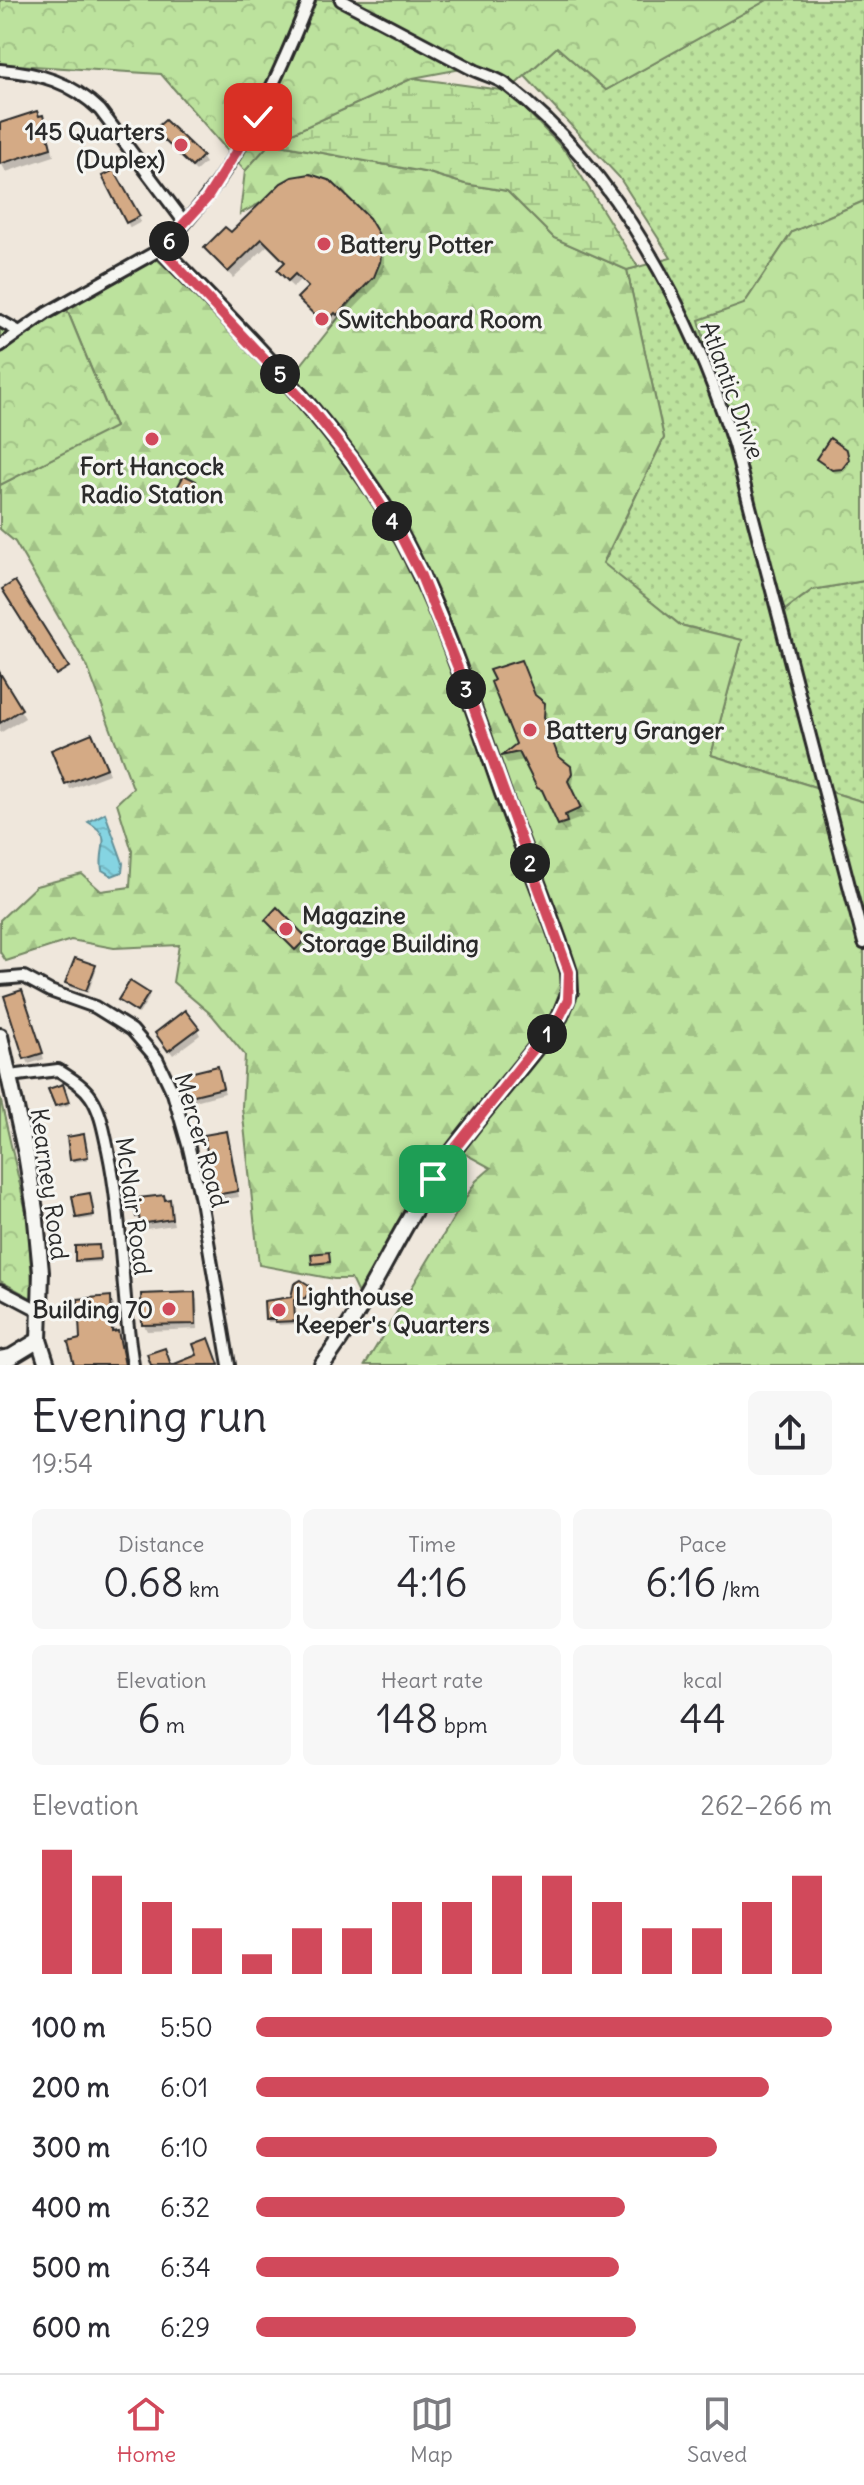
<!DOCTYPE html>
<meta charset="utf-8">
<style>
body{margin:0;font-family:Delius,sans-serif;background:#f7f7f7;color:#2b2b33;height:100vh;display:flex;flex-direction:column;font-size:30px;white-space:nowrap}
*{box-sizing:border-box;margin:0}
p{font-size:26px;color:#7c7c81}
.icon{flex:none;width:44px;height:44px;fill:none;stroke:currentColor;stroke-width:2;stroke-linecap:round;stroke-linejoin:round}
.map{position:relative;height:1365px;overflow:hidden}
.panel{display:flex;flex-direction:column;background:#fff;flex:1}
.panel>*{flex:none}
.pin{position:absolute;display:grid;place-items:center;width:68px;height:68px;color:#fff;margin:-34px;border-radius:16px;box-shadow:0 4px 12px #0006}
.km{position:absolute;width:40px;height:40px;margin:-20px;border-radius:50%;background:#222;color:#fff;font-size:22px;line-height:40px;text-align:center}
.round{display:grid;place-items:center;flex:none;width:84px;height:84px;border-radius:12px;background:#f7f7f7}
.summary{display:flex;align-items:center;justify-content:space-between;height:136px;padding:0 32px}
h1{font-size:44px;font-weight:600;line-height:60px}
.figures{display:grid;grid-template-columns:repeat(3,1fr);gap:12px;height:136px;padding:8px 32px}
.figures div{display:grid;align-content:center;border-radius:12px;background:#f7f7f7;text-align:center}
.figures b{font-size:40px;font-weight:600}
.figures small{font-size:22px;font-weight:400}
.figures p{font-size:22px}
.chart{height:224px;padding:16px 32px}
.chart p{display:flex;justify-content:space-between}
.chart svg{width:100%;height:144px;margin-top:8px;stroke:#d1495b;stroke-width:6}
ul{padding:0 32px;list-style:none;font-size:26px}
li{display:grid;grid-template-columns:128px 96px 1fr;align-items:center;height:60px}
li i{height:20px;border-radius:10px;background:#d1495b}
.menu{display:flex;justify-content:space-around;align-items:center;height:112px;border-top:2px solid #e1e1e2;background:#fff;font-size:22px;color:#7c7c81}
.menu a{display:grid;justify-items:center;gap:4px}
.menu .selected{color:#d1495b}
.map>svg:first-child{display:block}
.grass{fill:url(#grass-dots);stroke:#748664;stroke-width:2}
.forest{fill:url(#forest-firs);stroke:#748664;stroke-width:2}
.wetland{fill:url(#wetland-marsh);stroke:#748664;stroke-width:2}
.park{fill:url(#park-crowns);stroke:#748664;stroke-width:2}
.water{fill:url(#water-waves);stroke:#619099;stroke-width:2}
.shadow{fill:#0003}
.building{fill:#d4aa85;stroke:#2b2b2b;stroke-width:2}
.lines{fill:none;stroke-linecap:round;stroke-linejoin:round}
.street-casing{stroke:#2b2b2b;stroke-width:16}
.secondary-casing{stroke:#2b2b2b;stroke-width:20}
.street{stroke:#f6f6f2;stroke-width:10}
.secondary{stroke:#f6f6f2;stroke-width:14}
.route-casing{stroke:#fff;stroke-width:16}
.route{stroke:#d1495b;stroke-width:10}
.poi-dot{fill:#d1495b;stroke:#f6f6f2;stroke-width:3}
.labels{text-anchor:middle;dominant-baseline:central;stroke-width:6;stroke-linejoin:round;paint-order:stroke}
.poi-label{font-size:24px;font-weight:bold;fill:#2b2b2b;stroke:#f6f6f2;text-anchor:start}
.street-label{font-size:24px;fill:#2b2b2b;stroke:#f6f6f2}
</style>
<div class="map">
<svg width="864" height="1365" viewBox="0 0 864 1365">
<defs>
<pattern id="grass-dots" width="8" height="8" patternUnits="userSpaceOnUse" patternTransform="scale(2)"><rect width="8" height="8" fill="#bce29d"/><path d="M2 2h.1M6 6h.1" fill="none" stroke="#a2c287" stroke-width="1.8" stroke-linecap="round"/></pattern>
<pattern id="forest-firs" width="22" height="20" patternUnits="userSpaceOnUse" patternTransform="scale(2)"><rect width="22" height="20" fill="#bce29d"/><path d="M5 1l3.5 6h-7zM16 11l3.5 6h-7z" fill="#a2c287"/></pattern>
<pattern id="wetland-marsh" width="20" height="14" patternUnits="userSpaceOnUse" patternTransform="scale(2)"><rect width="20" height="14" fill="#bce29d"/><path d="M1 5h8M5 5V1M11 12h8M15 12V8" fill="none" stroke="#a2c287"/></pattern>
<pattern id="park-crowns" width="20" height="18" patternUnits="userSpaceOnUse" patternTransform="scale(2)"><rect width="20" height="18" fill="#bce29d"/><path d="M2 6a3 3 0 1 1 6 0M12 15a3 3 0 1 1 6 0" fill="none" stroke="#a2c287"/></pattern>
<pattern id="water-waves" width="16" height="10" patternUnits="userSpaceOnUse" patternTransform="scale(2)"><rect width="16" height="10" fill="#85d4e2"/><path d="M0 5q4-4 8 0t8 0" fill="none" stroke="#73b6c2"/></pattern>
</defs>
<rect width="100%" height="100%" fill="#efe7dc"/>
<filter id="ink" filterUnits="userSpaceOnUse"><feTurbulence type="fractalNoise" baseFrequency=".0125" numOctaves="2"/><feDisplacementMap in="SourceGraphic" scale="16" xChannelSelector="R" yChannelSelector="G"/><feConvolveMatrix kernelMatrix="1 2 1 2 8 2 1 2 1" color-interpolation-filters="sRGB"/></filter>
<g filter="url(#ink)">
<!-- grass -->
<polygon class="grass" points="767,0 864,0 864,201 792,232 744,304 779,615 812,590 864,581 864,802 711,755 742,640 680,625 603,564 664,438 627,270 671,258 619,177 525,76 557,47 606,90"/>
<!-- forest -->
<polygon class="forest" points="270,143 429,173 465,184 507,191 554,238 627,270 664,438 603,563 680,625 742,640 711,755 864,802 864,1365 365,1365 476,1181 491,1168 449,1145 406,1213 360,1298 351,1279 334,1279 259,1265 242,1107 245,1055 212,1015 173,982 179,945 114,948 71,940 6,961 0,952 0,920 36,886 82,874 101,891 130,887 132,851 117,803 133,788 87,666 15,542 0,529 0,485 115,426 63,300 150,253 289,380 370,278 310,176 240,214 245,171"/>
<!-- wetland -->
<polygon class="wetland" points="413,78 508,91 567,153 638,267 627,270 554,238 507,191 465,184 429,173 270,143"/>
<!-- park -->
<g class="park">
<polygon points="0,0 767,0 606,90 557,47 508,91 461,69 413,78 270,143 245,171 161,74 0,64"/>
<polygon points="864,201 864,581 812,590 778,615 699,320 744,304 792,232"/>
<polygon points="63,300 115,427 0,485 0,326 6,332"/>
<polygon points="0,1097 28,1220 33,1299 0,1281"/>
</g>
<!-- water -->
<path class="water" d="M 105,813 L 123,863 L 122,872 L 112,876 L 102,870 C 98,845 115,838 88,822 Z"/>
<!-- shadow -->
<g class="shadow">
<polygon points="42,117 46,125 54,156 6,172 0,161 0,125"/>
<polygon points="164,140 201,157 205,163 196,171"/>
<polygon points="113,172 141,222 130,228 105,177"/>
<polygon points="377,234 384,251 384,271 375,287 342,321 340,319 329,330 300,298 309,289 300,280 293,287 283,278 279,270 285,264 267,246 233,278 206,248 230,235"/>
<polygon points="846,451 849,464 844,472 835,473 818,459"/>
<polygon points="194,483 196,486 190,497 182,492 180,489"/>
<polygon points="0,677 25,718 0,733"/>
<polygon points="536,698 548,713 547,726 559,760 569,767 574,776 572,791 584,817 568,823 570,830 564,832 525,760 507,763 503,757 519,745"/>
<polygon points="95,741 109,774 70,789 54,751"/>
<polygon points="267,920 306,939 309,944 299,954"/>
<polygon points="94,967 96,970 88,993 69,987 67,983"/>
<polygon points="147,994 149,998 139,1014 120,1000"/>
<polygon points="24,998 44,1059 29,1064 26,1058"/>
<polygon points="197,1029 200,1035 173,1055 161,1039"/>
<polygon points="217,1068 225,1093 191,1102 188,1096"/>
<polygon points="64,1090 69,1105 58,1108 56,1105"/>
<polygon points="226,1133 239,1197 220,1200 206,1137"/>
<polygon points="83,1136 88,1160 74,1162 72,1159"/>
<polygon points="91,1198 94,1218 79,1220 78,1217"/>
<polygon points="169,1201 174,1225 146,1229 138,1216"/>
<polygon points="98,1247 101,1262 79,1263 77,1260"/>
<polygon points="329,1257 331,1265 316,1267 314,1263"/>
<polygon points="306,1284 311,1293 310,1297 294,1303 296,1324 279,1325 277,1322 268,1322 267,1318"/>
<polygon points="194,1294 197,1300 198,1329 147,1331 144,1325"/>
<polygon points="109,1298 114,1305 114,1334 117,1333 121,1340 127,1365 76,1365 83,1341"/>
</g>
<!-- building -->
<g class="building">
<polygon points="37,111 39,116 43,115 51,148 0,164 0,123"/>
<polygon points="165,120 203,156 192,167 158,134 160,132 156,128"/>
<polygon points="114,170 140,216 126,223 102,176"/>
<polygon points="310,174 331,181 369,218 378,233 382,248 380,262 374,277 337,315 335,313 324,324 297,298 308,287 295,274 288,281 277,270 285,262 262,239 228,272 204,248 225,227 231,232 281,183 292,177"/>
<polygon points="830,438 847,450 849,460 842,469 832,470 816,459"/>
<polygon points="184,475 196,481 188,495 177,488"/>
<polygon points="15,581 69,667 56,675 2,589"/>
<polygon points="521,660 535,695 545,703 544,717 558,756 571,766 572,773 568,781 581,808 565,815 567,822 558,825 542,790 537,788 519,752 501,756 516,744 491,682 494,680 489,670"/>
<polygon points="0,673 22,709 0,723"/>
<polygon points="92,733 107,768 65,784 51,750"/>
<polygon points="277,907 307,938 295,950 265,920"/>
<polygon points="75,958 96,965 86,991 65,983"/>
<polygon points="130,981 149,993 137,1012 118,1000"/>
<polygon points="22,990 43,1053 24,1059 4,996"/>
<polygon points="185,1010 199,1028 168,1051 155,1033"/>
<polygon points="218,1066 223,1088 186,1097 181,1075"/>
<polygon points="63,1084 69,1102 55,1106 48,1089"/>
<polygon points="227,1131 238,1191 215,1195 204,1135"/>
<polygon points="84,1134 88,1157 70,1160 67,1137"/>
<polygon points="90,1193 94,1215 76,1218 72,1196"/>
<polygon points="164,1195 165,1200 170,1199 172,1219 140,1224 139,1216 136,1217 134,1203 139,1203 139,1198"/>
<polygon points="99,1245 100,1259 75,1261 75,1246"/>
<polygon points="329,1252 330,1262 312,1264 311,1254"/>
<polygon points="301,1280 309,1285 310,1291 305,1298 294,1300 295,1321 275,1322 275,1319 265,1319 264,1301 291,1297 294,1284"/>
<polygon points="195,1292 196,1324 142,1325 141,1294"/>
<polygon points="111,1296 112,1332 118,1331 125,1365 74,1365 68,1342 80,1339 78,1299"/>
<polygon points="209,1338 219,1365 172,1365 197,1355 193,1344"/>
<polygon points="165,1348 171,1365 151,1365 147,1354"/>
</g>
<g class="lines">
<defs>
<g id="street">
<path d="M 341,0 C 384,23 427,45 470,68 C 482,75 497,77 508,86 C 620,173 691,313 734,445 L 864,943"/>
<path d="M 0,70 C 40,73 71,82 100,110 L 185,223"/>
<polyline points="0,321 18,331"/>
<path d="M 0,346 L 47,313 L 161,249 C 232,179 273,91 309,0"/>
<polyline points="0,979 24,977 50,991 95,1007 132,1030 157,1059 173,1093 189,1148 201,1200 229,1365"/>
<path d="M 10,1076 L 58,1070 C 70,1078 83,1085 91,1097 C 101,1112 104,1132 108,1150 C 123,1221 121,1294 133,1365"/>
<polyline points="0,1290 40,1311"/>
</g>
<g id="secondary">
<path d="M 161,249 C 240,329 322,410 383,505 C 436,589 471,702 504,796 C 525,855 550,912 569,972 L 570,991 L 560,1016 C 521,1071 473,1119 436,1175 C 395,1237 367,1306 322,1365"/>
<polyline points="0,1036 26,1154 35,1210 41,1272 39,1340 47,1365"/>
<polyline points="0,1359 11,1357 39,1340"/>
</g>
</defs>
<!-- street casing -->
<use href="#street" class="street-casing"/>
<!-- secondary casing -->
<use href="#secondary" class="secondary-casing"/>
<!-- street -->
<use href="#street" class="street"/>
<!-- secondary -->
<use href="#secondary" class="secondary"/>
</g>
</g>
<g class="lines" filter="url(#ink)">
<defs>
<polyline id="route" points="258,117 207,198 161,249 313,411 353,461 399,533 421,576 470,698 569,972 568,1000 560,1016 452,1152 433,1179"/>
</defs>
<!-- route casing -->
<use href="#route" class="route-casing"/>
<!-- route -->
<use href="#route" class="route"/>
</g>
<!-- markers -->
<g class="poi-dot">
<circle cx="181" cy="145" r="8"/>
<circle cx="324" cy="244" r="8"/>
<circle cx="322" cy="319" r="8"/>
<circle cx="152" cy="439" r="8"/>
<circle cx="530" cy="730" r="8"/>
<circle cx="286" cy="929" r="8"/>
<circle cx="169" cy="1309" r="8"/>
<circle cx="279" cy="1310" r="8"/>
</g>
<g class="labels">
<!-- poi labels -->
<g class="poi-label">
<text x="165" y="131" text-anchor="end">145 Quarters<tspan x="165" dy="28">(Duplex)</tspan></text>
<text x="340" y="244">Battery Potter</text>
<text x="338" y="319">Switchboard Room</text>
<text x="152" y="466" text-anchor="middle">Fort Hancock<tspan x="152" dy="28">Radio Station</tspan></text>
<text x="546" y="730">Battery Granger</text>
<text x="302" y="915">Magazine<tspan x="302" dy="28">Storage Building</tspan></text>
<text x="295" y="1296">Lighthouse<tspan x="295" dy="28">Keeper's Quarters</tspan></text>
<text x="153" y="1309" text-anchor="end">Building 70</text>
</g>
<!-- street labels -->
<g class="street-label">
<text transform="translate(733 390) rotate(70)">Atlantic Drive</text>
<text transform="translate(202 1140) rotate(74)">Mercer Road</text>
<text transform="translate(50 1184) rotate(82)">Kearney Road</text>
<text transform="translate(134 1206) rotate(82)">McNair Road</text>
</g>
</g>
</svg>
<div class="pin" style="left:433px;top:1179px;background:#1e9e55"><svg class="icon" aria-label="arrive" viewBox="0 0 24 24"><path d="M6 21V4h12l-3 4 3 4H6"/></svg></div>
<div class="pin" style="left:258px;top:117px;background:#d93025"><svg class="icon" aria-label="check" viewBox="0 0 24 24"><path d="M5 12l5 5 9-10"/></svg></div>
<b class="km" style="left:547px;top:1034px">1</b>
<b class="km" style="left:530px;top:863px">2</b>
<b class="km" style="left:466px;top:689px">3</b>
<b class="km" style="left:392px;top:521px">4</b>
<b class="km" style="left:280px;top:374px">5</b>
<b class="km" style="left:169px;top:241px">6</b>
</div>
<section class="panel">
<div class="summary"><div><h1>Evening run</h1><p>19:54</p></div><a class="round"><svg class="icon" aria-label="share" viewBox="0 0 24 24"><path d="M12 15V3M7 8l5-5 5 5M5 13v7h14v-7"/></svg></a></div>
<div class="figures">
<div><p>Distance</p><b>0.68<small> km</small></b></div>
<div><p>Time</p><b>4:16</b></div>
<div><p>Pace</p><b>6:16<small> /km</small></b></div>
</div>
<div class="figures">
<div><p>Elevation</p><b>6<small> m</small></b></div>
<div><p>Heart rate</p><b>148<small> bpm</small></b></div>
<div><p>kcal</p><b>44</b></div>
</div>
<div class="chart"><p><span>Elevation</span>262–266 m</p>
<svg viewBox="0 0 160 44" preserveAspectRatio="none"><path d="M5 44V6M15 44V14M25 44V22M35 44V30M45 44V38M55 44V30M65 44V30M75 44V22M85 44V22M95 44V14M105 44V14M115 44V22M125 44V30M135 44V30M145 44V22M155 44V14"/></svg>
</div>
<ul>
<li><b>100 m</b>5:50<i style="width:100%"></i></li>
<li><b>200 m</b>6:01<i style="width:89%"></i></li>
<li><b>300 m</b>6:10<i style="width:80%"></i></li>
<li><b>400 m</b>6:32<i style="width:64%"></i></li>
<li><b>500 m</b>6:34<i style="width:63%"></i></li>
<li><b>600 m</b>6:29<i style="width:66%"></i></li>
</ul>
</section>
<nav class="menu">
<a class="selected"><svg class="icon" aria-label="home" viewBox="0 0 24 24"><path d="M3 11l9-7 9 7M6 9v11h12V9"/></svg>Home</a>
<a><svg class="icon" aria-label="map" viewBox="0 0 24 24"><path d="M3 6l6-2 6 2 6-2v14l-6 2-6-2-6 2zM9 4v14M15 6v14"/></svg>Map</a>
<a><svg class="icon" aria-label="saved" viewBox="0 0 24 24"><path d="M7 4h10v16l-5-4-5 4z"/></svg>Saved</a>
</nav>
